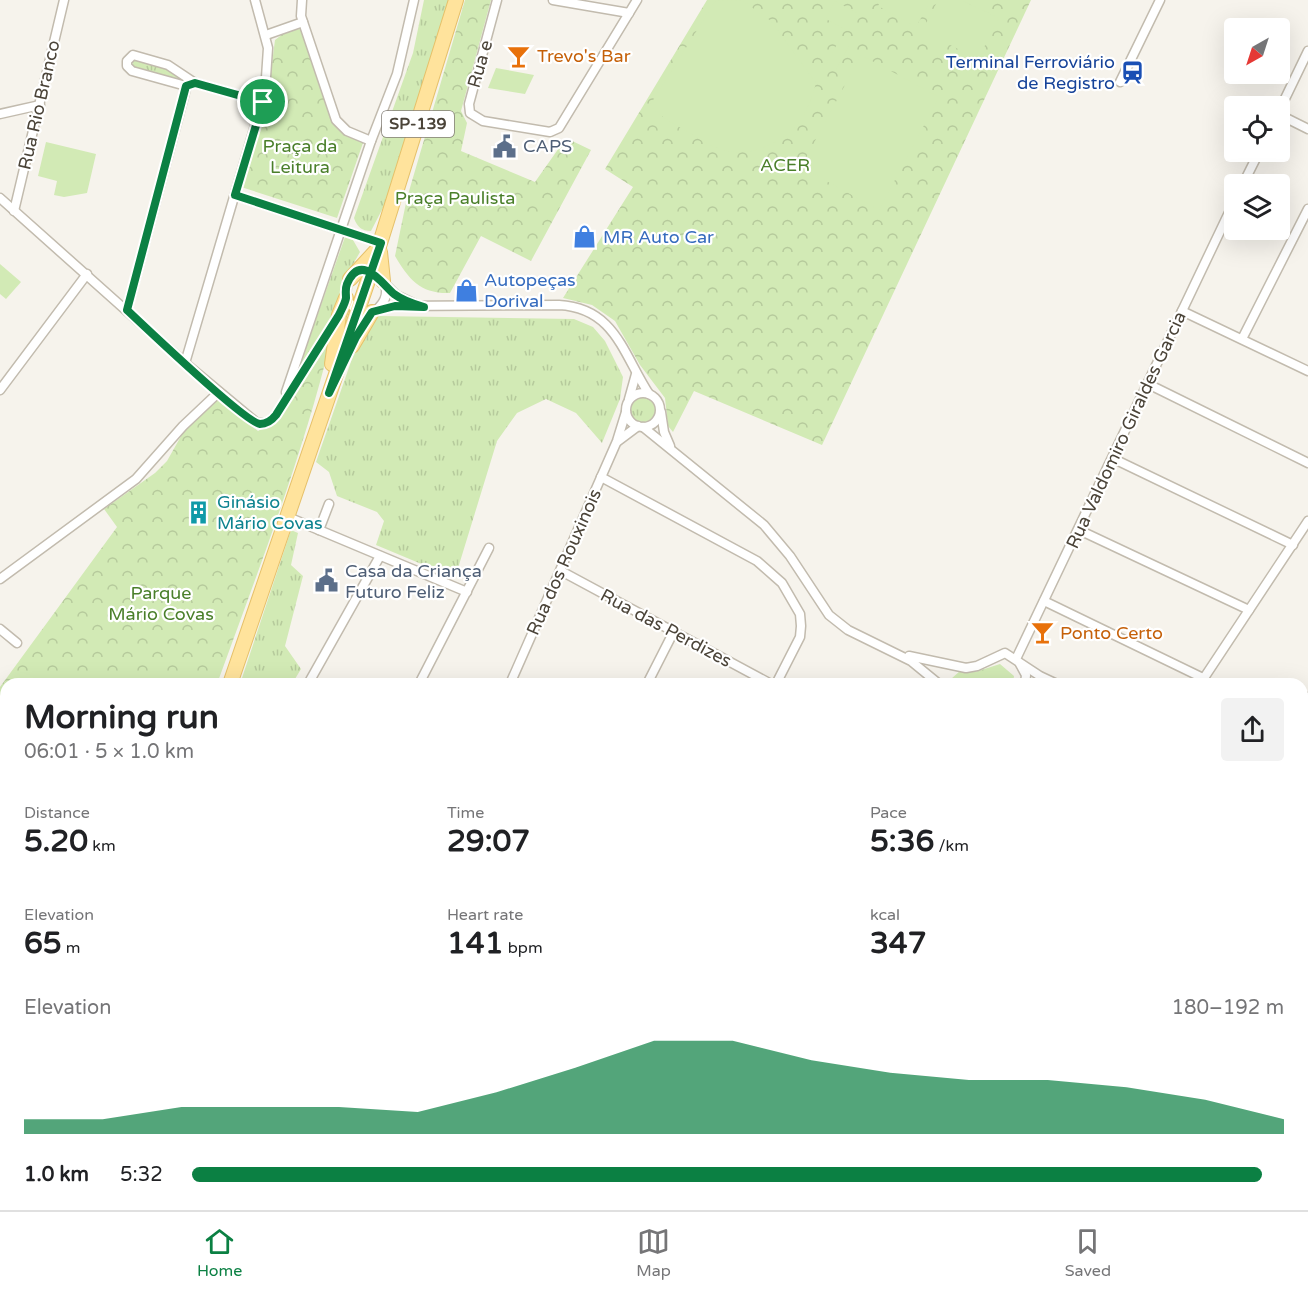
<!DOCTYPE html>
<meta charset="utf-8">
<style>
body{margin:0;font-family:"Varela Round",sans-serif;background:#f2f2f2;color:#202124;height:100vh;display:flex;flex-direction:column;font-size:22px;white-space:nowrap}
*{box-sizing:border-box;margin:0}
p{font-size:20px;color:#757577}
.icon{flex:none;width:33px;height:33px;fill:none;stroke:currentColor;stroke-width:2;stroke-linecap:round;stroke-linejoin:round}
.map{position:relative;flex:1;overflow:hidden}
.sheet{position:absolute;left:0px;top:678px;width:1308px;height:532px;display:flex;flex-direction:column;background:#fff;border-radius:18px 18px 0 0;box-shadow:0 6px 24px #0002}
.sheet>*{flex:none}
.needle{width:39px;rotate:219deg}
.tools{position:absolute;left:1224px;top:18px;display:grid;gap:12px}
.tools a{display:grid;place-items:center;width:66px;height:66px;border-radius:6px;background:#fff;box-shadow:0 6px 24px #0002;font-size:30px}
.pin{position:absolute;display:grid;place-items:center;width:51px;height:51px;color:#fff;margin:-26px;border:3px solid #fff;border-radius:50%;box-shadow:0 2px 6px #0007}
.round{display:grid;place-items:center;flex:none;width:63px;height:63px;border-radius:6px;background:#f2f2f2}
.headline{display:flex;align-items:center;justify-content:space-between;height:102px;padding:0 24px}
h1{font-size:33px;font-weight:800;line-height:45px}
.metrics{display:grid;grid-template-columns:repeat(3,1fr);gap:9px;height:102px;padding:6px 24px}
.metrics div{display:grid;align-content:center}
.metrics b{font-size:30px;font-weight:800}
.metrics small{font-size:16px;font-weight:400}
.metrics p{font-size:16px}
.chart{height:168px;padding:12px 24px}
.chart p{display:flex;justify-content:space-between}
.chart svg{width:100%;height:108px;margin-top:6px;fill:#0b8043;opacity:.7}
ul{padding:0 24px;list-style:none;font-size:20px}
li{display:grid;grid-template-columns:96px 72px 1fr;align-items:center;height:45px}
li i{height:15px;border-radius:8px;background:#0b8043}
.tab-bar{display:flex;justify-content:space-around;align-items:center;height:84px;border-top:2px solid #e0e0e0;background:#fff;font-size:16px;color:#757577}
.tab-bar a{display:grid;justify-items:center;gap:3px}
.tab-bar .current{color:#0b8043}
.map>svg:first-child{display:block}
.grass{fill:url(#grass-tufts)}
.forest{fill:url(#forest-crowns)}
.pitch{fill:#d2eab5}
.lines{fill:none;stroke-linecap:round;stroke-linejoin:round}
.minor-casing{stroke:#c2bbae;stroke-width:11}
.primary-casing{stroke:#e6c16a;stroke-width:16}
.minor{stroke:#fff;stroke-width:8}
.primary{stroke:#ffe39c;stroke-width:14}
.route-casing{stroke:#fff;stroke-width:12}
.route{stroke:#0b8043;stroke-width:8}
.labels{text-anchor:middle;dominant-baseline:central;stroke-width:4.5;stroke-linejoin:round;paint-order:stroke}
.shield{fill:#fff;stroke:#817c74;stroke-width:1.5}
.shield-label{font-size:16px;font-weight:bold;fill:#4b4439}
.food-label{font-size:18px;fill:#c56008;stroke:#fff;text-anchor:start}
.transit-label{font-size:18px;fill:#164399;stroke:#fff;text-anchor:end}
.street-label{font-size:18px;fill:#4b4439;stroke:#fff}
.park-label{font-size:18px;fill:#4a7f2a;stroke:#fff}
.service-label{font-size:18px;fill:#4e5e75;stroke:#fff;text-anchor:start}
.shop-label{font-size:18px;fill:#366cbe;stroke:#fff;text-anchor:start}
.culture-label{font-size:18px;fill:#0d838f;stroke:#fff;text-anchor:start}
</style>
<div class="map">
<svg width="1308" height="1210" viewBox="0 0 1308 1210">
<defs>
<pattern id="grass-tufts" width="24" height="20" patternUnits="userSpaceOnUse" patternTransform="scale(1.5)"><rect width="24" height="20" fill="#d2eab5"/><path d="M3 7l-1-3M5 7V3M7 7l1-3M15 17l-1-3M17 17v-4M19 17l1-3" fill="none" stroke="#b6ca9c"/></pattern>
<pattern id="forest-crowns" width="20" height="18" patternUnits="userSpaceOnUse" patternTransform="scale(1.5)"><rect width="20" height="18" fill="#d2eab5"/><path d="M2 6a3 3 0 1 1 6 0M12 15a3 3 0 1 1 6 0" fill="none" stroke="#b6ca9c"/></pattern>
</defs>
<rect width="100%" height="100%" fill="#f6f3ec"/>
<!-- grass -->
<g class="grass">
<path d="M 424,0 L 449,0 L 387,200 L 371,231 C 362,231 357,227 354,218 L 413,53 Z"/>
<polygon points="134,59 167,67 178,77 177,81 136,69 132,66"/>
<polygon points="345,237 353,240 360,252 343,282 342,298 335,313 296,376"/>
<polygon points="379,316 574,319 593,327 605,341 623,377 620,399 602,443 576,413 546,399 517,413 497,441 455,578 376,545 384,521 377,512 337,496 329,472 316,462 354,353 364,330"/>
<circle cx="643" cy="410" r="13"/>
<polygon points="291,530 298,533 291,565 303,576 285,646 301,669 292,684 240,684"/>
<polygon points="1000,664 1014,676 1013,684 956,684 951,679 960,671 975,672"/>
<polygon points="6,1136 6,1187 0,1198 0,1149"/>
<polygon points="519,1205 519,1204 739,1205 733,1210 520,1210"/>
</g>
<!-- forest -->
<g class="forest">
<path d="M 465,0 L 491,0 L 461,111 L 467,123 L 461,151 L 535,182 L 566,138 L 591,150 L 531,261 L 481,236 L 450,293 C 421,294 409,280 395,256 L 407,198 Z"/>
<polygon points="707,0 1031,0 822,445 694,391 673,432 668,426 665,398 640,365 615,321 592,305 563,298 633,187 605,169"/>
<polygon points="303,29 332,121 343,132 364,140 337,218 241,187 267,102 275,40 288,30"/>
<path d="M 331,340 C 302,458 258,571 217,684 L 6,684 L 6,845 L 0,845 L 0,687 L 117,527 L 104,509 L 155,473 L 167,461 L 185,429 L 218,399 L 258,431 L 279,419 Z"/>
</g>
<!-- pitch -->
<g class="pitch">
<path d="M 716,0 L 743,1 L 771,21 L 816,83 C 812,97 808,109 800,121 C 788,139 756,155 734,152 C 717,150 702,141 688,132 C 674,124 660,117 650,105 Z"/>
<polygon points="881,0 931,0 916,27 878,6"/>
<polygon points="938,0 961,0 999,18 978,59 922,31"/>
<polygon points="835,1 857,13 848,31 826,19"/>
<polygon points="840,39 849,45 836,70 826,64"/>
<polygon points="861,55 939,97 879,210 801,167"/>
<polygon points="496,68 534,75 525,94 488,88"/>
<polygon points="46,142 96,154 87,193 64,197 54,195 57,181 38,176"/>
<polygon points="0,264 21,282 6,299 0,294"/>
</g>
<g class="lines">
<defs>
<g id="minor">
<polyline points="302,0 301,16 336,120 347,131 371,141"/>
<polyline points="497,0 469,104 470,113 483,121 550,132 559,128 637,0"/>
<polyline points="553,0 629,13"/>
<polyline points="266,35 303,22"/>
<polyline points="1120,82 1160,0"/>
<polyline points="195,83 186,86 132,71 127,66 127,61 133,55 168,65 195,83 263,102"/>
<polyline points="1280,109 1308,51"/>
<polyline points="0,114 40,105"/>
<polyline points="1280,115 1308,129"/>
<polyline points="1243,184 1259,152"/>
<polyline points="235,195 381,243"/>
<polyline points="0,198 185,363 257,423 267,423 276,415 336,320"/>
<polyline points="14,211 64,0"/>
<path d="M 353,276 L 347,284 L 346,298 L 353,307 L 366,312 L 395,306 L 559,305 C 615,308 623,354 649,394"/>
<polyline points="386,285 396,295 415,304"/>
<polyline points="127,310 188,81"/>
<path d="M 375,311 C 387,301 390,290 381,278"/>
<polyline points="1182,311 1308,371"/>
<polyline points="1242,339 1308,209"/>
<polyline points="185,363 265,92 268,48 255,0"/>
<polyline points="1148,384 1308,463"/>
<polyline points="0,390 87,274"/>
<polyline points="286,392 371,141 397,74 414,0"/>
<circle cx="643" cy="410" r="17"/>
<polyline points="629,399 636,374"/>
<polyline points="661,412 664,432 670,446"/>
<polyline points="643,427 764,525 790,556 829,615 848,630 911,661 939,684"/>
<polyline points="618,441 638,426"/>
<polyline points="1114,459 1293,545"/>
<polyline points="601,477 757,561 782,583 800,614 801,626 800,637 776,684"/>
<polyline points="288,517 467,592"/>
<polyline points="319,530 329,504"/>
<polyline points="1079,530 1249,610"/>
<polyline points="561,571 771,684"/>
<polyline points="0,579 136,479 183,426 219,392"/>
<polyline points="1044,601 1203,678"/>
<polyline points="0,629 17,643"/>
<polyline points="909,656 966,668 977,666 1005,653 1040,676 1057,684"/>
<polyline points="1016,659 1234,202"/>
<polyline points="1020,664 1026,675 1025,684"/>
<polyline points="308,684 380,556"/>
<polyline points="419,684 489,548"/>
<polyline points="510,684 617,441 626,412"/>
<polyline points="647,684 673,633"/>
<polyline points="1200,684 1308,521"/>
<polyline points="1302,706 1308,697"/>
<polyline points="1302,820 1308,826"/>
<polyline points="1302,1160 1308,1155"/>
<polyline points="155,1204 158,1210"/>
<polyline points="241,1204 245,1210"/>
<polyline points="331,1204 335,1210"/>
<polyline points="923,1204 930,1210"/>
<polyline points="1046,1204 1053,1210"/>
<polyline points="1214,1204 1218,1210"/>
<polyline points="1282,1204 1283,1210"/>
<polyline points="64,1210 67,1204"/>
<polyline points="375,1210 384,1204"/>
<polyline points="843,1210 849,1204"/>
<polyline points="1059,1210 1068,1204"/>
<polyline points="1241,1210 1248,1204"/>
</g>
<g id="primary">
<polyline points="380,252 383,281"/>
<polyline points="350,279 376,251"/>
<polyline points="352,346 372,312"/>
<polyline points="332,364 339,315 346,298"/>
<polyline points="230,684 371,272 456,0"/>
<polyline points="14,1210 17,1204"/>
</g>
</defs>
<!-- minor casing -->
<use href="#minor" class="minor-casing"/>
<!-- primary casing -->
<use href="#primary" class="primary-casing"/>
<!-- minor -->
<use href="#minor" class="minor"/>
<!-- primary -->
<use href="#primary" class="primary"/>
</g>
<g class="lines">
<defs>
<path id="route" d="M 263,102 L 235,195 L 381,243 L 329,393 L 356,337 L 372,312 L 395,306 L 424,307 C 413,304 402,300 394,294 C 383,285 361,251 347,284 C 345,289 346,293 346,298 C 345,304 341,310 339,315 L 276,415 C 272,420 267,424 260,424 C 245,422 145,327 127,310 L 186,86 L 195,83 L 263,102"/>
</defs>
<!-- route casing -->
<use href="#route" class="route-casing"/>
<!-- route -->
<use href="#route" class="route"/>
</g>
<!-- icons -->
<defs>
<symbol id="bar-bare" viewBox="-9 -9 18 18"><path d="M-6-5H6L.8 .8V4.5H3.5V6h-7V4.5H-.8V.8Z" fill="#e8710a" stroke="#fff" stroke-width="2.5" paint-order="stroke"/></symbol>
<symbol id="station-bare" viewBox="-9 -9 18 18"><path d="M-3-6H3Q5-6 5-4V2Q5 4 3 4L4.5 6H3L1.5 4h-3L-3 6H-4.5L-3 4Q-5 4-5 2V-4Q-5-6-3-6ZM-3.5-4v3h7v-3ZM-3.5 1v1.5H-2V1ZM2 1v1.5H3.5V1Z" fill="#1a4fb4" stroke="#fff" stroke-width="2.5" paint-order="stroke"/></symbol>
<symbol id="civic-bare" viewBox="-9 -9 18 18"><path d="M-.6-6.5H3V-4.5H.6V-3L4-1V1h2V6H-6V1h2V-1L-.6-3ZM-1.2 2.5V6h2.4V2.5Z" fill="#5c6f8a" stroke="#fff" stroke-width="2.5" paint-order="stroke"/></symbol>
<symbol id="shop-bare" viewBox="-9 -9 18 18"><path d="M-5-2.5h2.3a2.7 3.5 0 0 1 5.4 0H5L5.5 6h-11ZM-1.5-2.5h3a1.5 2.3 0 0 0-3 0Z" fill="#3f7fe0" stroke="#fff" stroke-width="2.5" paint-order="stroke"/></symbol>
<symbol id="building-bare" viewBox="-9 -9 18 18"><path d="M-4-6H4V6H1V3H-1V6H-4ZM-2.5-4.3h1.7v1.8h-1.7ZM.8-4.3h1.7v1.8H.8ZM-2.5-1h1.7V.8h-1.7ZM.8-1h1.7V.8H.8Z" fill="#0f9aa8" stroke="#fff" stroke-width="2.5" paint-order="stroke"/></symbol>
</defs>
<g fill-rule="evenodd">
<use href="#bar-bare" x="502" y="40" width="33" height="33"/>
<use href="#station-bare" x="1116" y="56" width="33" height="33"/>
<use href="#civic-bare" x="488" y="130" width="33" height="33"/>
<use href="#shop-bare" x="568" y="220" width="33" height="33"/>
<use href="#shop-bare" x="450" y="274" width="33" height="33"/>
<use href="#building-bare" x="182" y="496" width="33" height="33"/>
<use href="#civic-bare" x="310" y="564" width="33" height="33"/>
<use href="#bar-bare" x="1026" y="616" width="33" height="33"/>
</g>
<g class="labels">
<!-- shield labels -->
<rect class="shield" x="382" y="111" width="72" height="26" rx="4.5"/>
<g class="shield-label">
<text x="418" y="124">SP-139</text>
</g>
<!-- food labels -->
<g class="food-label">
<text x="537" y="56">Trevo's Bar</text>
<text x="1060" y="633">Ponto Certo</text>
</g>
<!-- transit labels -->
<g class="transit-label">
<text x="1115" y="62">Terminal Ferroviário<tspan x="1115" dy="21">de Registro</tspan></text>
</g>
<!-- street labels -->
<g class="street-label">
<text transform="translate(480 64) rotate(-74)">Rua e</text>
<text transform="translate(39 105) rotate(-77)">Rua Rio Branco</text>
<text transform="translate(1126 430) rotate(-65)">Rua Valdomiro Giraldes Garcia</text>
<text transform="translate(564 562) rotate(-66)">Rua dos Rouxinois</text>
<text transform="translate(666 628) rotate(28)">Rua das Perdizes</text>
</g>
<!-- park labels -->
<g class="park-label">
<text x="300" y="146">Praça da<tspan x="300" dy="21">Leitura</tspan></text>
<text x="785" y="165">ACER</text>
<text x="455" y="198">Praça Paulista</text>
<text x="161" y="593">Parque<tspan x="161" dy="21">Mário Covas</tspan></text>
</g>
<!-- service labels -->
<g class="service-label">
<text x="523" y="146">CAPS</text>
<text x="345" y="571">Casa da Criança<tspan x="345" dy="21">Futuro Feliz</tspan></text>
</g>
<!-- shop labels -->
<g class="shop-label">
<text x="603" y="237">MR Auto Car</text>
<text x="484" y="280">Autopeças<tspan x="484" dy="21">Dorival</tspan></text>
</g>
<!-- culture labels -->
<g class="culture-label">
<text x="217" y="502">Ginásio<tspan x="217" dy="21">Mário Covas</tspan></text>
</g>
</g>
</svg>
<div class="tools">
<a><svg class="needle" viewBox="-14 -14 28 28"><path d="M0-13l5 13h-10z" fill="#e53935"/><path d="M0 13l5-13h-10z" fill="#757577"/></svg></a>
<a><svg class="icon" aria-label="locate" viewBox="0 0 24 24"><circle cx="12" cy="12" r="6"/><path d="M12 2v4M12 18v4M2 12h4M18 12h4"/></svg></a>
<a><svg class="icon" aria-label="layers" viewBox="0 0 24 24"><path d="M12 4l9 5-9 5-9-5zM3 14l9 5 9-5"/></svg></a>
</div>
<div class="pin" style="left:263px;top:102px;background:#1e9e55"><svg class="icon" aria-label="arrive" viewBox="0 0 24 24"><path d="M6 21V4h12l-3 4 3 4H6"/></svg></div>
<section class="sheet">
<div class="headline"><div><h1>Morning run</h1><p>06:01 · 5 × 1.0 km</p></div><a class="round"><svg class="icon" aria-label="share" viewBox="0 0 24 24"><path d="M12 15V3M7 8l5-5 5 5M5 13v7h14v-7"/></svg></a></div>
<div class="metrics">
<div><p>Distance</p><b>5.20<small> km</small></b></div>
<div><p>Time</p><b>29:07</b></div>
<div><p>Pace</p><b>5:36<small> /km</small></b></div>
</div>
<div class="metrics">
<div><p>Elevation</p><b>65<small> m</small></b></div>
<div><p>Heart rate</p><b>141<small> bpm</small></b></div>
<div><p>kcal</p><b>347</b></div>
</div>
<div class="chart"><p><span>Elevation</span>180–192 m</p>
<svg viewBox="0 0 160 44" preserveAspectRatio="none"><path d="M0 44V38L10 38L20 33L30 33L40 33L50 35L60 27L70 17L80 6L90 6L100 14L110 19L120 22L130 22L140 25L150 30L160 38V44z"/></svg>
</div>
<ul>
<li><b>1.0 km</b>5:32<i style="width:98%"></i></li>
</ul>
</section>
</div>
<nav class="tab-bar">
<a class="current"><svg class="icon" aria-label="home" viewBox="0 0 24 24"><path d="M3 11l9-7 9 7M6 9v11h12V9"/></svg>Home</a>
<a><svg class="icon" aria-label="map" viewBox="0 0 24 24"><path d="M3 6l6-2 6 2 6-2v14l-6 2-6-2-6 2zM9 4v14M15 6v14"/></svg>Map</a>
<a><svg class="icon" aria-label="saved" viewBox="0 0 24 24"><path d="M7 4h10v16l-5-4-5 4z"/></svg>Saved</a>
</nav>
